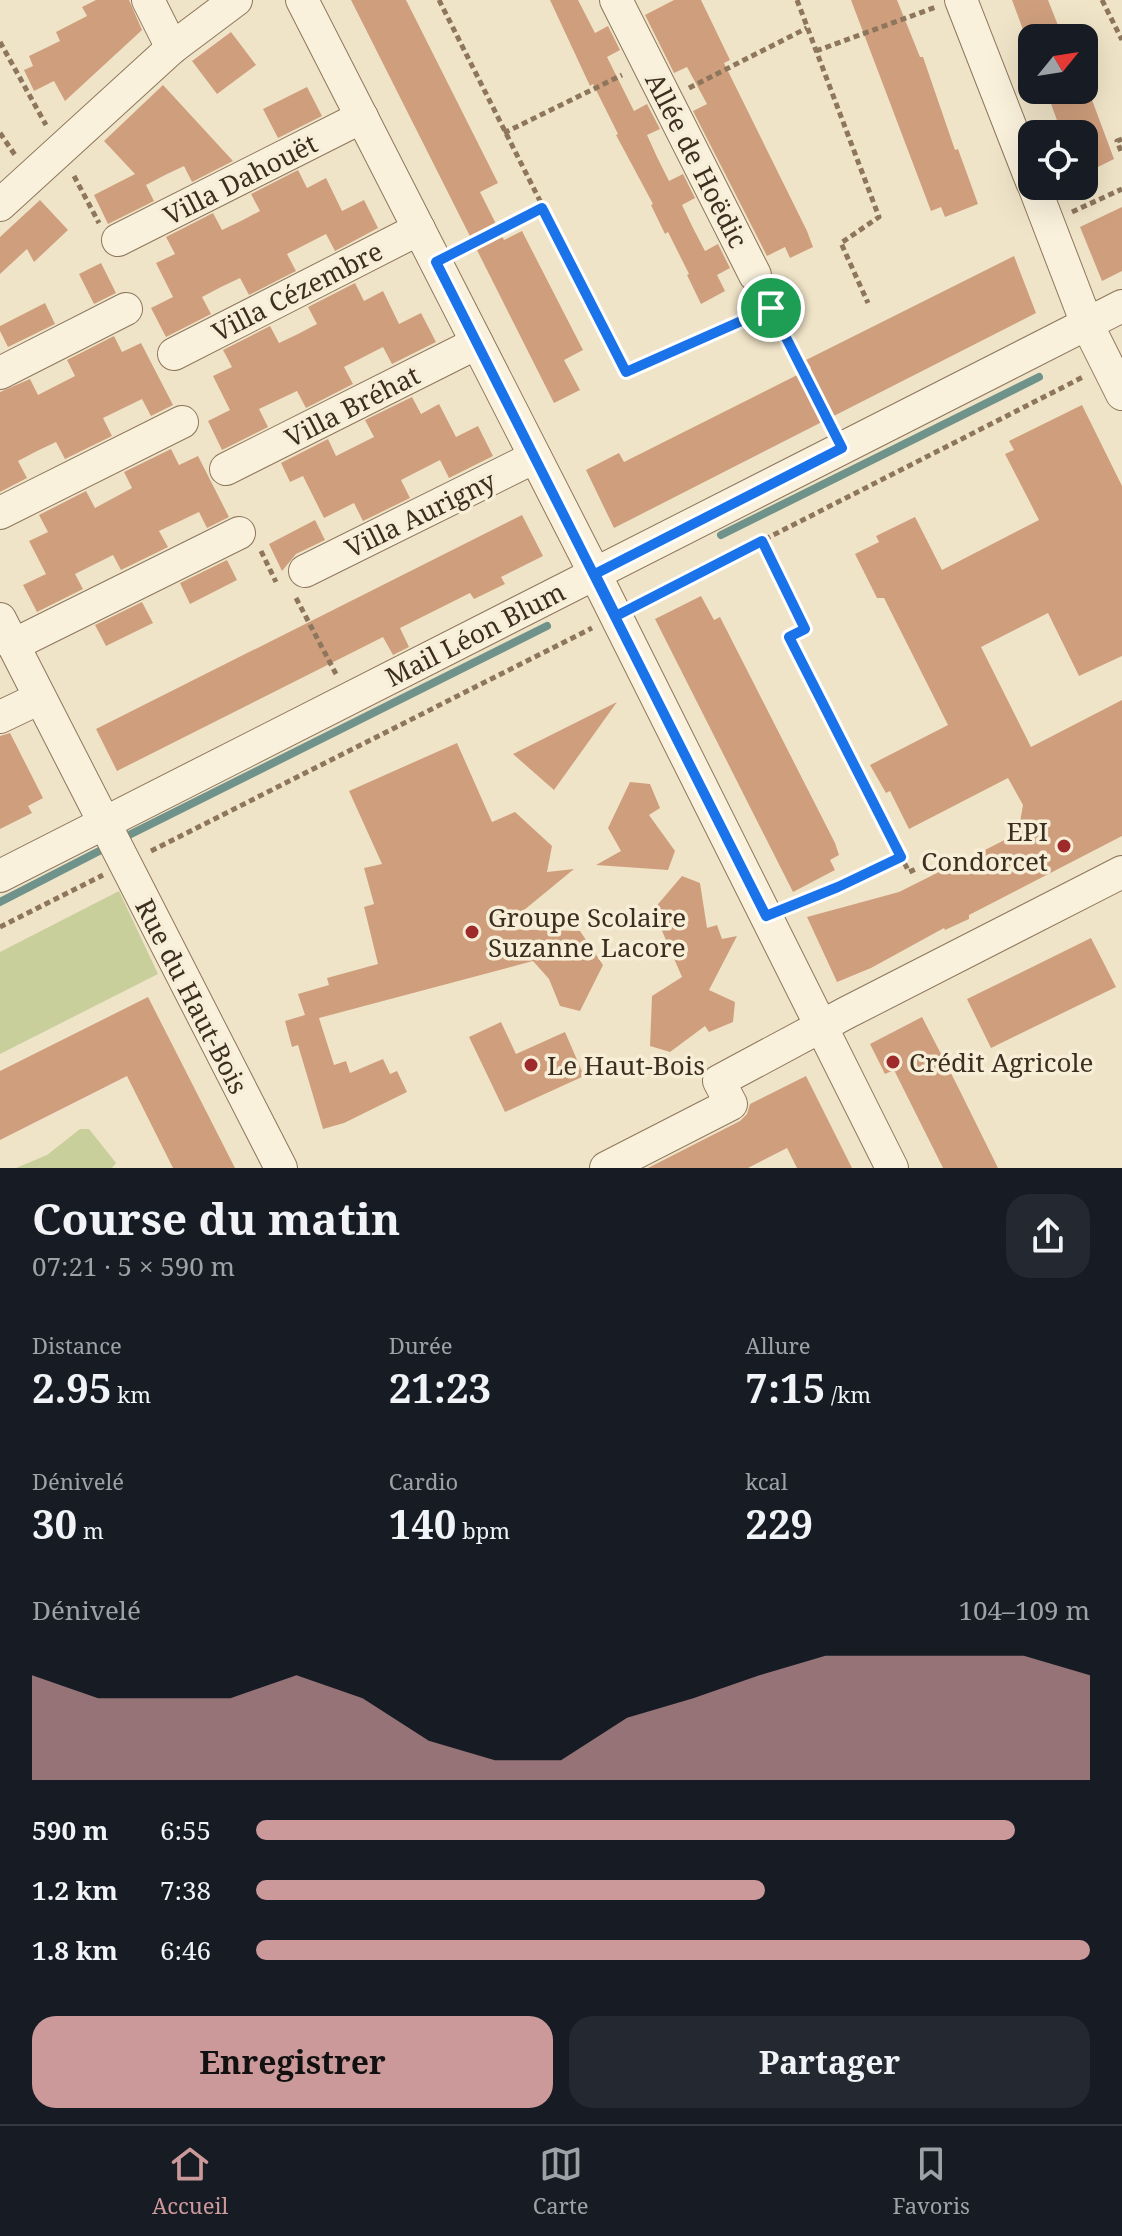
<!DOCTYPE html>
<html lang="fr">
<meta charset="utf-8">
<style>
body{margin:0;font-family:"Noto Serif",serif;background:#242831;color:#f1f3f6;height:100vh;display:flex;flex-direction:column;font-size:30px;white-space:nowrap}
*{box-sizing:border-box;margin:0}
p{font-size:26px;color:#9ea1a6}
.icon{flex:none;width:44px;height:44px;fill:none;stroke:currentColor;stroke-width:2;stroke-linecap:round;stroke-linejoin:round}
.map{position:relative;height:1168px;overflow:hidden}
.details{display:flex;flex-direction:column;background:#171b24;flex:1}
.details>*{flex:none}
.needle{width:52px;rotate:60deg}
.fabs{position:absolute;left:1018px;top:24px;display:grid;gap:16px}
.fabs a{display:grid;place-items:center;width:80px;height:80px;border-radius:16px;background:#171b24;box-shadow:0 8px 32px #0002;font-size:40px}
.pin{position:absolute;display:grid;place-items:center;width:68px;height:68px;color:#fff;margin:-34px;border:4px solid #fff;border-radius:50%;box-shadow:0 2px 8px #0007}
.round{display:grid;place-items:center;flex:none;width:84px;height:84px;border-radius:24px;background:#242831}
.summary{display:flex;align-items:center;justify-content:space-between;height:136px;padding:0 32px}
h1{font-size:44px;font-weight:700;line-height:60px}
.stats{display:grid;grid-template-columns:repeat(3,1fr);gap:12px;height:136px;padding:8px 32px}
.stats div{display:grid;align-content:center}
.stats b{font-size:40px;font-weight:700}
.stats small{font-size:22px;font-weight:400}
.stats p{font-size:22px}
.chart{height:224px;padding:16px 32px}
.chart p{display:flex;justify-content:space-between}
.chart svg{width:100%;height:144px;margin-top:8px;fill:#cc999b;opacity:.7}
.button{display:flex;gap:16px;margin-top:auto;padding:16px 32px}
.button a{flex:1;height:92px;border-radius:24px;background:#cc999b;color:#111;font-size:32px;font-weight:700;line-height:92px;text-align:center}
.button a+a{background:#242831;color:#f1f3f6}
ul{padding:0 32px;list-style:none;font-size:26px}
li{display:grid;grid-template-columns:128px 96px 1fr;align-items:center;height:60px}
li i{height:20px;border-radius:10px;background:#cc999b}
.tabs{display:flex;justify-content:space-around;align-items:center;height:112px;border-top:2px solid #363941;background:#171b24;font-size:22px;color:#9ea1a6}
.tabs a{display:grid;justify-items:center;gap:4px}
.tabs .selected{color:#cc999b}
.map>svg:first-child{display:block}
.green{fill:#c9cf9b}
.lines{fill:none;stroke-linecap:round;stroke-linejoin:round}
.stream{stroke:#6f938a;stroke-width:8}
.building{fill:#cf9f7d}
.minor-casing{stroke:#8d765c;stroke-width:34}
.path{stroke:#8d765c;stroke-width:5;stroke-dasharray:6 4;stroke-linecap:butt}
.minor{stroke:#faf1dc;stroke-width:32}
.route-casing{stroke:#fff;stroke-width:16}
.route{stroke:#1a73e8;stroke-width:10}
.poi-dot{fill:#9e2a2b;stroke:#f7eed8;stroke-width:3}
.labels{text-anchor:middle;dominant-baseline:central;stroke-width:7;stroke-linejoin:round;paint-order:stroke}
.street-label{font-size:26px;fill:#3d2e20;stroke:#f7eed8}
.poi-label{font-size:26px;fill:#3d2e20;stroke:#f7eed8;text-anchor:start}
</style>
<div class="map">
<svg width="1122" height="1168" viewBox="0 0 1122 1168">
<rect width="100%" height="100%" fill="#f0e4c8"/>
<!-- green -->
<g class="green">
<polygon points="119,891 158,974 0,1054 0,952"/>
<polygon points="80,1129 89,1129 116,1163 112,1168 16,1168 47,1155"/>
</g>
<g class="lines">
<!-- stream -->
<g class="stream">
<polyline points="721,535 1039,377"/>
<polyline points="119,840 547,626"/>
<polyline points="0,902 107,847"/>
</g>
</g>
<!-- building -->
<g class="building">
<polygon points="96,0 129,0 142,30 65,101 54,81 34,91 24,70 33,66 29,56 60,41 56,32 87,16 82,7"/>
<polygon points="351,0 406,0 498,183 480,192 504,240 522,231 583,350 564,360 580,390 554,403"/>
<polygon points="550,0 578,0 595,33 608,26 620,50 607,57 634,111 647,104 660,129 647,135 657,157 669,181 683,174 695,198 682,205 693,228 705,251 718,244 730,268 717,275 725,291 701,304 687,275 689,274 668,232 665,234 651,205 653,204 616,135 618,134 593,84 590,86"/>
<polygon points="674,0 701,0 730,60 724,63 807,231 813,247 790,258 785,247 767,256 693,111 707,104 687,67 674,73 645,15"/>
<polygon points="851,0 897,0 920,57 923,57 955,150 958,149 978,204 945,217 941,207 931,211"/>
<polygon points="1012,0 1048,0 1063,38 1026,38"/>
<polygon points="231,32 256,65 217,94 192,61"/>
<polygon points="1086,84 1114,159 1084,174 1084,134 1062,134 1046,90 1084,92 1084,85"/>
<polygon points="163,85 233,161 192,182 184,166 165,175 146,185 154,201 108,224 94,195 135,174 104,141"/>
<polygon points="307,87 322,116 278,138 263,109"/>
<polygon points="298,170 307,188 326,178 342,211 364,200 378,228 335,251 326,234 287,254 296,271 249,295 240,278 221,287 202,297 211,314 166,337 151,308 173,297 156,263 175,254 166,237 213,213 222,230 241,221 260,211 251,194"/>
<polygon points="40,200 68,230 34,262 27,249 0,274 0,237"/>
<polygon points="1122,207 1122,271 1102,281 1080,227"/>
<polygon points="1014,256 1036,313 614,528 586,470 619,453 624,462 811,368 806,360"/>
<polygon points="101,263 116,293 94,304 79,274"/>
<polygon points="355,283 364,301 383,291 399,324 421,313 436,342 392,364 383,347 344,367 353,384 306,408 297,391 259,409 268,427 222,450 208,421 230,410 213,376 232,367 223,350 270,326 279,343 298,334 317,324 308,307"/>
<polygon points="45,303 55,324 8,347 0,331 0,326"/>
<polygon points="114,336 122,352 141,343 173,405 151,416 142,399 103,418 112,436 65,459 56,442 37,451 18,461 27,478 0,492 0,392 30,379 38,395 75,376 67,360"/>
<polygon points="412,397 421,414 439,404 456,437 478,426 493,456 449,478 440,460 401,480 410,498 363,521 354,503 324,518 303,476 290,482 281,463 328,439 336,456 374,437 365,420"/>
<polygon points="1082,405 1122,486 1122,656 1079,676 1048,613 981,647 1031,747 1122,700 1122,836 969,915 969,919 945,930 944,928 871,968 837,982 807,917 899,892 933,875 932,873 953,862 954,866 1018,833 1023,805 1008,778 909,829 890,791 886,793 870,765 948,725 884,598 877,598 855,554 879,542 876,536 915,517 942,570 1039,520 1005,454 1014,450 1009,441"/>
<polygon points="171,449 179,465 198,456 229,517 207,528 199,512 159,531 168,547 121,570 113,555 75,574 83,589 37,612 23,585 46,574 29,541 48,532 39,515 86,491 95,508 132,488 124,472"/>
<polygon points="522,515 543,556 501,577 505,584 474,599 470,593 400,628 409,647 393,655 383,637 117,771 96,729"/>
<polygon points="315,520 325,540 296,554 282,571 269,544"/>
<polygon points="227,560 237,580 190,604 180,583"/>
<polygon points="701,596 714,620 720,617 835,843 839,855 830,860 835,870 793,892 655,619"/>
<polygon points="142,602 153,623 106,646 95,625"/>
<polygon points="617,702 554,790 513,754"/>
<polygon points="10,733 43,798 28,806 32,813 0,829 0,736"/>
<polygon points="457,743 492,822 515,812 552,846 547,872 574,869 501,929 580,931 603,965 580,1011 560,1006 549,979 533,961 319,1018 334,1065 346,1061 350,1073 383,1059 390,1074 397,1071 407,1092 344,1123 323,1129 298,1045 292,1047 285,1021 305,1015 298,994 329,985 327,978 378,964 364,907 374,904 364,868 382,864 349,791"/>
<polygon points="630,782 650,784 660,808 649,815 675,851 668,870 596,865 621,851 608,828"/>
<polygon points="682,876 700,883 707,928 717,925 722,939 737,936 709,990 735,1002 733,1022 709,1032 705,1026 670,1052 650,1046 652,996 682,977 653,910"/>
<polygon points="1091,938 1116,987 991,1048 967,999"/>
<polygon points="148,997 235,1168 173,1168 127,1076 0,1140 0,1071"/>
<polygon points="922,1017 957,1085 998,1168 943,1168 894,1070 885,1074 870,1044"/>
<polygon points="501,1022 516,1054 565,1032 584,1076 505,1112 469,1037"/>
<polygon points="806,1076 852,1168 797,1168 787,1148 748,1168 648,1168 740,1121 747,1114 750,1104"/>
</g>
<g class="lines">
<defs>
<g id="minor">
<polyline points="148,0 172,48"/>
<polyline points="302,0 595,574 892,1168"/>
<polyline points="616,0 755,275"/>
<polyline points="961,0 1032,182"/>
<polyline points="1034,186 1087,324 1122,394"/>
<polyline points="0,205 172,48 236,0"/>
<polyline points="118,240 362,117"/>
<polyline points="174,354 419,229"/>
<polyline points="0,373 126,309"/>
<polyline points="226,469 477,343"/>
<polyline points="0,513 182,422"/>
<polyline points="305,571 535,457"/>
<polyline points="0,619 281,1168"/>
<polyline points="13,645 239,533"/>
<polyline points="0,717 40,698"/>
<polyline points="0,876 1122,306"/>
<polyline points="606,1168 731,1104 719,1081 846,1013 1122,872"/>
</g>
</defs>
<!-- minor casing -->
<use href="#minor" class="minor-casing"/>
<!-- path -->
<g class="path">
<polyline points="439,0 626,372 771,308"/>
<polyline points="797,0 879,217 841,243 868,303"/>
<polyline points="1102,0 1122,40"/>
<polyline points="0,42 46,125"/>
<polyline points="816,51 936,7"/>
<polyline points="689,88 807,28"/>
<polyline points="0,133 15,155"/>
<polyline points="504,133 622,75"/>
<polyline points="1122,139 1117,141 1122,154"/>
<polyline points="74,176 99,223"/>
<polyline points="1072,212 1122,189"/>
<polyline points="458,251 542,208"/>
<polyline points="770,306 830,426"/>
<polyline points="762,541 805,629 789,637 909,872 918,868"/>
<polyline points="261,551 276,582"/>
<polyline points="296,598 336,674"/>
<polyline points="640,603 1083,377"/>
<polyline points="151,851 592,628"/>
<polyline points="792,905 838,887 901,857"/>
<polyline points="0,927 103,875"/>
</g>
<!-- minor -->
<use href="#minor" class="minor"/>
</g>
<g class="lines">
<defs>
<polyline id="route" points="771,308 626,372 542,208 436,262 766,916 838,887 901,857 789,637 805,629 762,541 616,616 595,574 842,448 771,308"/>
</defs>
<!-- route casing -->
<use href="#route" class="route-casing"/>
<!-- route -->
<use href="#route" class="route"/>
</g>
<!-- markers -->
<g class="poi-dot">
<circle cx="1064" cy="846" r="8"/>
<circle cx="472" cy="932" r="8"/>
<circle cx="893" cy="1062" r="8"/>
<circle cx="531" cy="1065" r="8"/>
</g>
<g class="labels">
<!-- street labels -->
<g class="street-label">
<text transform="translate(697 160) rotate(63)">Allée de Hoëdic</text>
<text transform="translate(240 179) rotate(-27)">Villa Dahouët</text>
<text transform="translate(297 291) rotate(-27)">Villa Cézembre</text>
<text transform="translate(352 406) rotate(-27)">Villa Bréhat</text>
<text transform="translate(420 514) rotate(-26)">Villa Aurigny</text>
<text transform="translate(475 634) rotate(-27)">Mail Léon Blum</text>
<text transform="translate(192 996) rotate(63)">Rue du Haut-Bois</text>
</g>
<!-- poi labels -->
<g class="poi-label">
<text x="1048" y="831" text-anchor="end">EPI<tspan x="1048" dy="30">Condorcet</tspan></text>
<text x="488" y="917">Groupe Scolaire<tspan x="488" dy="30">Suzanne Lacore</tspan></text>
<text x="909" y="1062">Crédit Agricole</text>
<text x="547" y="1065">Le Haut-Bois</text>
</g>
</g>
</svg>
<div class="fabs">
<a><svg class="needle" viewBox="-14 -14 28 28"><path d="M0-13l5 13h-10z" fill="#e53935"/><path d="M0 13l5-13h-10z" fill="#9ea1a6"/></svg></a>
<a><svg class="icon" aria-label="locate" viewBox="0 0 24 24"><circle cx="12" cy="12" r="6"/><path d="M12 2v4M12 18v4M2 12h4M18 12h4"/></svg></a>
</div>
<div class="pin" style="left:771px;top:308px;background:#1e9e55"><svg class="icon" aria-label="arrive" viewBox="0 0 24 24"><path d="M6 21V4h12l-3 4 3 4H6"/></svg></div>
</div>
<section class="details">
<div class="summary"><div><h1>Course du matin</h1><p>07:21 · 5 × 590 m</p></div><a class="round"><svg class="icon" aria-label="share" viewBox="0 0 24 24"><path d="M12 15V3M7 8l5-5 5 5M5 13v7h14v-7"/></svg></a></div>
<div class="stats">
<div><p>Distance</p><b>2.95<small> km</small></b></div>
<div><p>Durée</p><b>21:23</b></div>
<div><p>Allure</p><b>7:15<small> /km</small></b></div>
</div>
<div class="stats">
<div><p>Dénivelé</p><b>30<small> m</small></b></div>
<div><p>Cardio</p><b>140<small> bpm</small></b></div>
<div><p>kcal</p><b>229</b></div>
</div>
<div class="chart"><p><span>Dénivelé</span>104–109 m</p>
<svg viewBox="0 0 160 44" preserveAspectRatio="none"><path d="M0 44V12L10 19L20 19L30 19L40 12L50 19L60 32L70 38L80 38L90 25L100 19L110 12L120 6L130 6L140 6L150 6L160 12V44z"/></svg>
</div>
<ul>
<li><b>590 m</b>6:55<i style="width:91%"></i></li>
<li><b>1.2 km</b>7:38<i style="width:61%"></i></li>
<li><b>1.8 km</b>6:46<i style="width:100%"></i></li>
</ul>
<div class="button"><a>Enregistrer</a><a>Partager</a></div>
</section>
<nav class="tabs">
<a class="selected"><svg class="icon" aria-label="home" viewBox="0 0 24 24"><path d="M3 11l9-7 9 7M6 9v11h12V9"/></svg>Accueil</a>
<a><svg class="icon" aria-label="map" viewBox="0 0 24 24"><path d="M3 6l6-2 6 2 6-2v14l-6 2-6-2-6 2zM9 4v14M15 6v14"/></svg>Carte</a>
<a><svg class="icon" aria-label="saved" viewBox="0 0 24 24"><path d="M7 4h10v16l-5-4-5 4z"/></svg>Favoris</a>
</nav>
